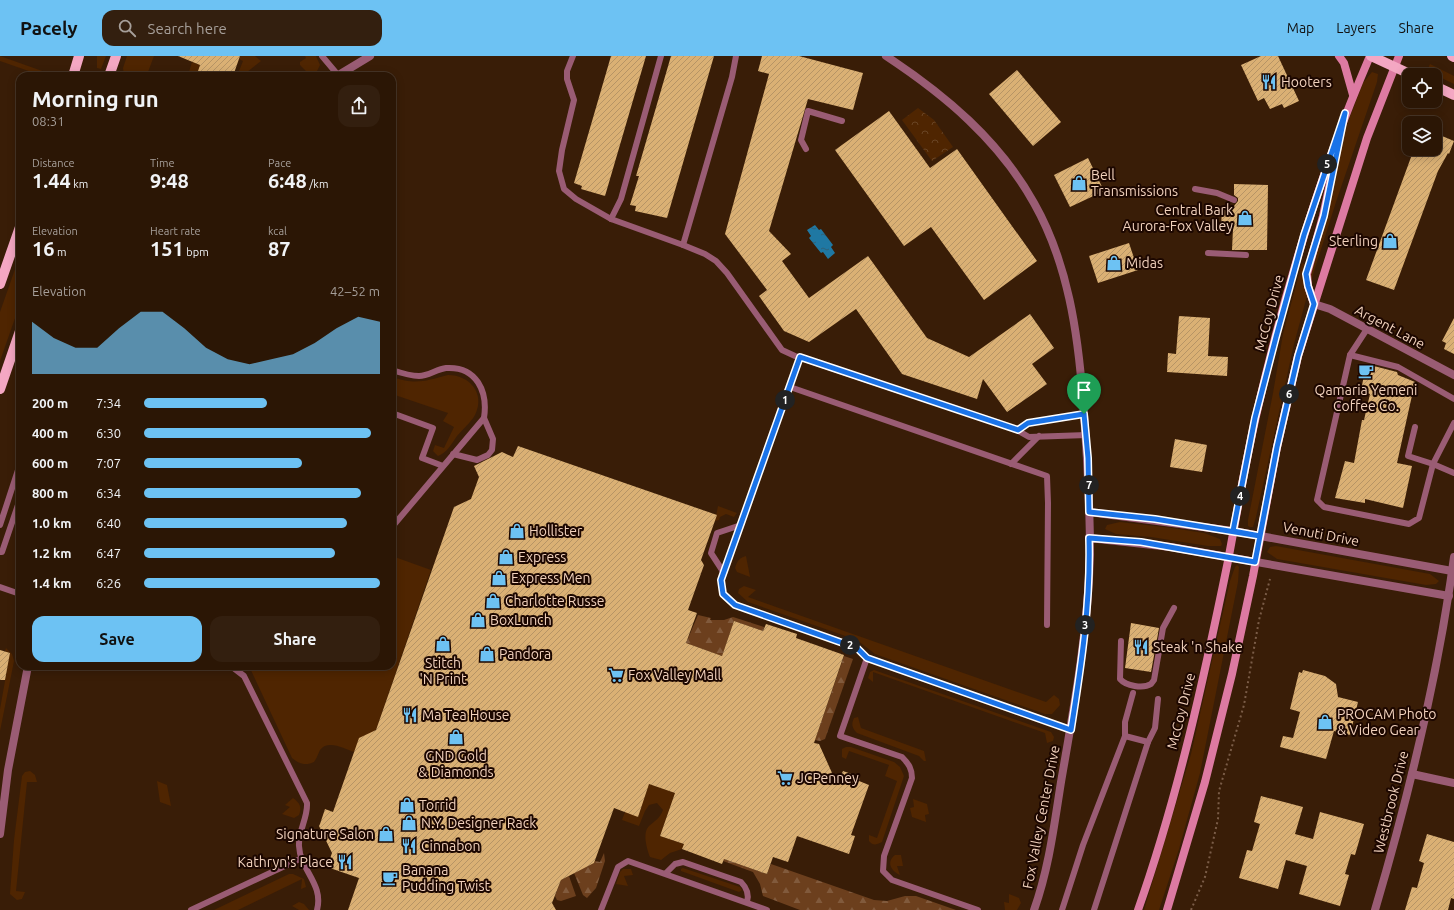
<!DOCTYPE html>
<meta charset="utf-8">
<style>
body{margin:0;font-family:Ubuntu,sans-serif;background:#331f0f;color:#f1f3f6;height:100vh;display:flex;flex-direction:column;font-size:15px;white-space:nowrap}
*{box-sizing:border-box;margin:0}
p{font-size:13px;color:#a69f9a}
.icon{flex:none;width:22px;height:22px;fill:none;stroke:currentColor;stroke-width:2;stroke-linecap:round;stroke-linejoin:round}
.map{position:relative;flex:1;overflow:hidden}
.drawer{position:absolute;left:16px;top:16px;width:380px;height:598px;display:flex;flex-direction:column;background:#2b1605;border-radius:12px;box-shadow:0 2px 10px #0003,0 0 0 1px #473527}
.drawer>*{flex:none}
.buttons{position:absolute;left:1402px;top:12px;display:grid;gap:8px}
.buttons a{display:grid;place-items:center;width:40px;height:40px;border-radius:8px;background:#2b1605;box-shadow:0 2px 10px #0003,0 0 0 1px #473527;font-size:20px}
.pin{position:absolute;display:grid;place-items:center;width:34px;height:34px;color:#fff;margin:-41px -17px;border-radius:50% 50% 50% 0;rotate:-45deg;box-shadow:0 0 4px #0007}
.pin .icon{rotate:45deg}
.km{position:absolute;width:20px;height:20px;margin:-10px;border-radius:50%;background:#222;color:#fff;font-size:11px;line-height:20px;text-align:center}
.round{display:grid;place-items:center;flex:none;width:42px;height:42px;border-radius:12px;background:#331f0f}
.overview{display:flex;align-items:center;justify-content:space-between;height:68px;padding:0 16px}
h1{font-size:22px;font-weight:700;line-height:30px}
.figures{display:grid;grid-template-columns:repeat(3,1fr);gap:6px;height:68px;padding:4px 16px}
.figures div{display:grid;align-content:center}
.figures b{font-size:20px;font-weight:700}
.figures small{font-size:11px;font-weight:400}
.figures p{font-size:11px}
.chart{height:112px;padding:8px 16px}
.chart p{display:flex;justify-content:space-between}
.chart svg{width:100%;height:72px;margin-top:4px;fill:#6dc2f3;opacity:.7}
.action{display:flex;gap:8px;margin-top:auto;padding:8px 16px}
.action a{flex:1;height:46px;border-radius:12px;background:#6dc2f3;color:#111;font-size:16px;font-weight:700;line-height:46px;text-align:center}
.action a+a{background:#331f0f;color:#f1f3f6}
ul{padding:0 16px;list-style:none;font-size:13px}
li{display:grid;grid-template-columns:64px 48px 1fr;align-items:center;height:30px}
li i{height:10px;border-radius:5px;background:#6dc2f3}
header{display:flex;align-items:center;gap:24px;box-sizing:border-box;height:56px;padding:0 20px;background:#6dc2f3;color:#111}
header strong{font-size:19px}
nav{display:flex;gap:22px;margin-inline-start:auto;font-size:14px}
.search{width:280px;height:36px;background:#331f0f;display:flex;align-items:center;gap:10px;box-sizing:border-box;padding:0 14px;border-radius:12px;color:#a69f9a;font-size:15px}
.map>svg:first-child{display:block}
.grass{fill:#4f2501}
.forest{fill:url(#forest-firs)}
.park{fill:url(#park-crowns)}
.water{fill:url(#water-ripples)}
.building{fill:url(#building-hatch)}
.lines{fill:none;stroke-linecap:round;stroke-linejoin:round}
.path{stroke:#7b5d48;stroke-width:2;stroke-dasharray:2 3;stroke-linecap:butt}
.lane{stroke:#9a5c74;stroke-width:6}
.street{stroke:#9a5c74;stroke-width:8}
.secondary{stroke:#dd7aa2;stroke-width:8}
.primary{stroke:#f4a7c3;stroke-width:10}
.route-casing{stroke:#fff;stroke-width:8}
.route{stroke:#1a73e8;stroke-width:5}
.labels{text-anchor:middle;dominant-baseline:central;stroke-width:4;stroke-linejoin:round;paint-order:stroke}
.poi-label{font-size:14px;fill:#f1d1bc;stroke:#1c0700;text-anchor:start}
.street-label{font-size:14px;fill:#f1d1bc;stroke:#1c0700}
</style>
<header>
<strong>Pacely</strong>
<div class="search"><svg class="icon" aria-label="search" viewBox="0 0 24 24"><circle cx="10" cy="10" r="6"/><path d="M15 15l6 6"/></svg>Search here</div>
<nav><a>Map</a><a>Layers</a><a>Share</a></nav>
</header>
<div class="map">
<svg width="1454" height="854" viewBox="0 0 1454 854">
<defs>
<pattern id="forest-firs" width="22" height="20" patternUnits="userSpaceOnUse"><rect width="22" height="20" fill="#6c3f1d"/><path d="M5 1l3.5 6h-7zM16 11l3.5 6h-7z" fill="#815a3c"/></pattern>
<pattern id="park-crowns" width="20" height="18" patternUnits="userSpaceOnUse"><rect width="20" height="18" fill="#4f2501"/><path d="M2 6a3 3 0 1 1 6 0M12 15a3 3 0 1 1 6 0" fill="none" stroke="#694424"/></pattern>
<pattern id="water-ripples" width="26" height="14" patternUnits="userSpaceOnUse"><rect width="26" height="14" fill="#1f78a3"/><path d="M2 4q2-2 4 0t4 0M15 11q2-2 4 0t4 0" fill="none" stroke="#2f6178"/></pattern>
<pattern id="building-hatch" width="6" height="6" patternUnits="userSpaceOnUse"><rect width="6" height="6" fill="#dab074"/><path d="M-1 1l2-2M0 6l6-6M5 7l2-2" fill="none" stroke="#b69465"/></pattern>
</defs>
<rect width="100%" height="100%" fill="#391d07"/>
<!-- grass -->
<g class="grass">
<polygon points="0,0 45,16 53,20 43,20 0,5"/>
<polygon points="97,0 106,0 101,13 97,12"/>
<polygon points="127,0 154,0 148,16 161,20 124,20 123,12"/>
<polygon points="240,0 255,0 261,5 242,20 237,20 243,5 239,3"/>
<polygon points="305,0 316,0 320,9 315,19 310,19 300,9 300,6 306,2"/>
<polygon points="192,6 200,9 197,18 203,20 189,16"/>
<polygon points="1430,8 1454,20 1454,28 1427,15"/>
<polygon points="1372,16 1378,18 1377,26 1336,146 1311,225 1311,215 1346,71 1363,27"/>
<polygon points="20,199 20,248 0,305 0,256"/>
<polygon points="1302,207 1305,208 1303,217 1307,240 1294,288 1256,461 1253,471 1250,471 1248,470 1248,464 1273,337 1283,278"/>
<path d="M 448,319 C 469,319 486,337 475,359 C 471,366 463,373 457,380 C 452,387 447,397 438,400 L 433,395 L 435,389 L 444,392 L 454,371 L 443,365 L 448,357 L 392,338 L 392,321 C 416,329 425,325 448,319 Z"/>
<polygon points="718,450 737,457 734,461 726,458 720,461 719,464 715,465"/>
<polygon points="1120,466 1172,472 1204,477 1220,483 1222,488 1221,490 1208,490 1151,481 1116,478 1105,473 1107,469"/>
<polygon points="1276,490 1430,518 1439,525 1436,528 1426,529 1277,503 1267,496 1270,491"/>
<path d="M 392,500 L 431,514 L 376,674 L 354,696 C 345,693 328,683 320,694 C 318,698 317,702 314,706 C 306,710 299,708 292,702 L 249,610 L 392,610 Z"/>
<path d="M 746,500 L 750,521 L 737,516 L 735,512 C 737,505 739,502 746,500 Z"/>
<polygon points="1237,509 1239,511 1238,526 1200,717 1179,793 1159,854 1144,854 1191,698 1230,525 1235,511"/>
<polygon points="744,530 756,534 748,541 1046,646 1054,639 1059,643 1060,649 1052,658 1045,658 875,598 857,584 748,546 738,537 739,533"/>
<polygon points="6,592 12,598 14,605 0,675 0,653 10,597 5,595"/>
<polygon points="874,614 1051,676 1054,681 1053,685 1047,687 1045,677 873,616 873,626 868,622 870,616"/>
<path d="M 858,661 L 861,672 L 924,695 L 926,705 L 924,705 L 919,700 L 857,677 C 852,672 851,668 854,662 Z"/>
<path d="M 846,691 L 851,691 L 894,706 L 900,711 L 904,720 L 882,786 C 876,789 873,790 869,785 L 869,779 L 877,782 L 897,725 L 885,720 L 889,709 L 849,695 L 846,703 L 842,701 L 842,693 Z"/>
<polygon points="30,715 35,719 37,726 27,726 16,835 25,836 22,843 17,844 10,838 14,784 22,720 25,716"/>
<polygon points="157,725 167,729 171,750 160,746"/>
<path d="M 649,728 L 675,737 L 660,780 L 684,788 L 682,793 L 670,797 L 661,804 L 650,801 C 647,793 642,777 649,770 C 655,765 660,762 663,754 L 657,747 L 649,749 L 645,755 L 639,770 L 622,764 L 625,756 L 638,760 Z"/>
<path d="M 293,742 C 300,747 302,751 299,759 L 294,762 L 282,758 L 290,751 L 285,749 Z"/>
<polygon points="913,743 927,748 929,758 925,759 926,766 912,761 910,752 914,751"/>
<path d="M 895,799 L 901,799 L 903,810 L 897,810 L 900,819 C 891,815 886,806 895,799 Z"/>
<polygon points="683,812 740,831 742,834 739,836 681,815 681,813"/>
<polygon points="623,813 631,813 633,819 624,820 628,830 616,828 620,816"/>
<polygon points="289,818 293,818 304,823 306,831 301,833 302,823 238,854 214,854"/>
<polygon points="1009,838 1019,842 1021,847 1017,854 1005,854 1004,846 1009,847"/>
<polygon points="299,846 304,848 309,854 299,854 292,850"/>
</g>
<!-- forest -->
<g class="forest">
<polygon points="698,559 711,562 710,564 724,564 733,561 764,571 763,575 734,565 722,600 686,587"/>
<polygon points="844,600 853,603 825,683 820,685 815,684"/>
<polygon points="604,797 605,805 596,832 587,842 583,839 574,817 594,807 595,805 600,806"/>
<polygon points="724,803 767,818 771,808 874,844 887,845 905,840 916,840 956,854 800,854 763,840 760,828 753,816 723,805"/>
<polygon points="569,820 576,840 561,845 557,844 555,840 561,824"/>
</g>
<!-- park -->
<polygon class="park" points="918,52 934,64 953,91 932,105 902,64"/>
<!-- water -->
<polygon class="water" points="815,169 819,174 821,173 833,189 831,191 835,197 828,203 823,196 821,197 809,182 811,180 807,174"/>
<!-- building -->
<g class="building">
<polygon points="178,0 240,0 233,20 203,20 197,18 200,9"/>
<polygon points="611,0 646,0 605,140 581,133 582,130 574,127"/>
<polygon points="671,0 714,0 667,162 635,155 636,150 630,149 639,120 636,120"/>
<polygon points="762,0 799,0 863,17 853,54 808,43 769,175 791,198 782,205 809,242 868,200 927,282 969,301 1030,258 1054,292 1032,308 1047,328 1007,356 983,323 977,343 902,318 856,253 809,286 784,275 759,240 767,234 725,178 769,18 758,15"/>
<polygon points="1261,0 1278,0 1299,45 1284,52 1282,48 1270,53 1264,42 1258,45 1241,9"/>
<polygon points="1017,14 1061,66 1033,90 989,38"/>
<polygon points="889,55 930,112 957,93 1037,205 984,244 931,171 904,190 835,94"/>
<polygon points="1435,77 1454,85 1449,98 1448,97 1438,115 1394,234 1366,224 1414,93 1435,93"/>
<polygon points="1088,102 1104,135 1070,151 1054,119"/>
<polygon points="1234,128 1268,129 1267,194 1232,194 1233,173 1221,173 1222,150 1234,150 1238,145 1238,142 1234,139"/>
<polygon points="1129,187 1138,214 1098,227 1089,200"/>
<polygon points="1179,260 1210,262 1208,300 1228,301 1227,320 1167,316 1168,297 1176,298"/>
<polygon points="1454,262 1454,298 1444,293 1446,287 1442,285"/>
<polygon points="1366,308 1397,316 1398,319 1415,326 1397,407 1412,410 1403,452 1365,443 1365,447 1335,442 1345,405 1354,407 1362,364 1364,364 1370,338 1361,335"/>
<polygon points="1175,383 1207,389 1202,416 1170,411"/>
<polygon points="518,390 717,459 701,504 704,509 688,554 697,557 686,587 722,600 734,565 763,575 766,568 797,578 796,582 844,599 814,687 819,688 837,728 843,715 860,721 859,725 869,729 851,779 855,780 849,798 797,780 788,806 773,801 767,818 724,803 722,808 682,793 684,788 660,780 675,737 649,728 638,761 614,752 594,807 561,824 552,847 556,854 348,854 359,822 327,811 332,797 319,770 320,768 325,753 333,756 359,682 376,674 454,451 471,443 479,421 474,410 502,396 513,401"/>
<polygon points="1131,567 1159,572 1151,616 1125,612"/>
<polygon points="0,594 10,597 5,624 0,624"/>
<polygon points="1303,614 1325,620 1336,628 1338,641 1358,646 1350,679 1334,675 1326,703 1280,691 1283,680 1293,682 1300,656 1290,653 1299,616 1302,617"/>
<polygon points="1261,740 1303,751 1295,778 1313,783 1320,756 1364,768 1355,799 1351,798 1345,818 1349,819 1340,850 1299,838 1307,810 1286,804 1278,833 1239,822 1247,794 1252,795 1260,768 1254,766"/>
<polygon points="1427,778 1454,786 1454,843 1451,842 1448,854 1405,854 1412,831 1417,832 1424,807 1419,805"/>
</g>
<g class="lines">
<!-- path -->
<polyline class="path" points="1191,854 1205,821 1218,763 1219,735 1244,649 1259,564 1270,523"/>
<!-- lane -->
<g class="lane">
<polyline points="322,0 338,19"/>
<polyline points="573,0 567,15 567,23 574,44 562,94 559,115 564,133 576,143 611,163 683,189 705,198 716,205 727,217 782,294 795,300 1017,374"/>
<polyline points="806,93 801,84 808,55 842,65"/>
<polyline points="1195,133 1217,137 1234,144"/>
<polyline points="611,163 621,143 661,0"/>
<polyline points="683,189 732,21 736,0"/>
<polyline points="1208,197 1246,199"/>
<polyline points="1367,273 1350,299 1317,444 1324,451 1409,468 1419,462 1433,408 1454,367"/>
<polyline points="1350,299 1398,311 1454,343"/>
<polyline points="800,301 721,524 723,538 735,549 857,592 867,602 1071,674"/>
<path d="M 392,314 C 401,317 410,320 419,320 C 428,320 437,313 446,312 C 477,310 488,336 484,362 L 392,471"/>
<polyline points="790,331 1047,420 1048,447 1047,569"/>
<polyline points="392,357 433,372 422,402 443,410"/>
<polyline points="1084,358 1028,367 1017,374 1029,381 1087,379"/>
<polyline points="1415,371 1408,400 1433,408 1454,417"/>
<polyline points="453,398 477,404 488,399 492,394 493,383 484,362"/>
<polyline points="1011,408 1039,380"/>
<polyline points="0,469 20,408"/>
<polyline points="0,496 2,496 20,443"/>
<polyline points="724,517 711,497 717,477 741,469"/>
<polyline points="0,531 20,538"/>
<path d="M 1121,585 L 1120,623 C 1126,630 1143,633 1151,628 L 1154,624 L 1163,572 L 1174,552"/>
<path d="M 867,602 L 840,680 L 902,701 C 909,708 912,713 912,722 L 884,800 L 883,815 L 892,824 L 978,854"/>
<path d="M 231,610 L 244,620 L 307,747 C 308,762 298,775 299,790 C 300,814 324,828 317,854"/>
<polyline points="1133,637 1125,666 1125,680 1148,686 1155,672 1158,643"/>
<path d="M 666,817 L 675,808 L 683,806 L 741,826 C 747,832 749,839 747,846"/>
<polyline points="191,854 302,802"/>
<polyline points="601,854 618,811 628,805 767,854"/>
<polyline points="1062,854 1083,789 1125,680"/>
<polyline points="1094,854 1148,686"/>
</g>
<!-- street -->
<g class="street">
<path d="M 886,0 C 945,39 999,84 1034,147 C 1068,207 1078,277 1083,345 C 1087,396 1090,448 1090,499 C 1088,576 1074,651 1061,726 C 1054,770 1049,812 1034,854"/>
<polyline points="337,20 370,0"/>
<polyline points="1314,248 1330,253 1454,319"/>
<polyline points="1089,456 1233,475 1452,515"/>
<polyline points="1089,482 1171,491 1449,540"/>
<polyline points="1412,718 1454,727"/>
<polyline points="0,778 8,714 28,610"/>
<path d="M 1375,854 C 1409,739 1438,620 1454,501"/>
</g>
<!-- secondary -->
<g class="secondary">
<polyline points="1339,0 1344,7 1353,39"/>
<polyline points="1314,248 1308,230 1307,218 1323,160 1338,89"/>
<path d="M 1138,854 C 1178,741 1204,622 1228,505 C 1237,457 1245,408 1256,360 C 1284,237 1320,116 1370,0"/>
<polyline points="1167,854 1205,726 1232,618 1253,520 1277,391 1298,300 1367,82 1399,0"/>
</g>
<!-- primary -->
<g class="primary">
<polyline points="1371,0 1412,19"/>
<polyline points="1452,0 1454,1"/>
<polyline points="73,20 79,0"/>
<polyline points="109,20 116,0"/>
<polyline points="1435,30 1454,39"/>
<polyline points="0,228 20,171"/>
<polyline points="0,333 20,275"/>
</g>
</g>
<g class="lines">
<defs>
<path id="route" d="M 1084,358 L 1028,367 L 1018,374 L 800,301 L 721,524 L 723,538 L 735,549 L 857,592 L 867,602 L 1071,674 C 1081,611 1091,546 1089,482 L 1141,486 L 1255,506 L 1260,480 L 1233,475 L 1255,362 L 1276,281 L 1304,179 L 1345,57 L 1324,160 L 1306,218 L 1308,230 L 1314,248 L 1298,300 L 1277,391 L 1260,480 L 1155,463 L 1089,456 L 1088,402 L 1084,358"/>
</defs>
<!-- route casing -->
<use href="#route" class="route-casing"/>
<!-- route -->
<use href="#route" class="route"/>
</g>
<!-- icons -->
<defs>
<symbol id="restaurant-bare" viewBox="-9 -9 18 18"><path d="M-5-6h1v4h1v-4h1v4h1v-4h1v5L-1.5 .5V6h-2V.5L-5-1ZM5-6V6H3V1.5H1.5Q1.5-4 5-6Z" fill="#6dc2f3" stroke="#1c0700" stroke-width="2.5" paint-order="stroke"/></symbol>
<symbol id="shop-bare" viewBox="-9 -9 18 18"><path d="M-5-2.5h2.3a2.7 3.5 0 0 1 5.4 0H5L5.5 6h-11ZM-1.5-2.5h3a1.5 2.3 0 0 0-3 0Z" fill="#6dc2f3" stroke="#1c0700" stroke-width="2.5" paint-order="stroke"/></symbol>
<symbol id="cafe-bare" viewBox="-9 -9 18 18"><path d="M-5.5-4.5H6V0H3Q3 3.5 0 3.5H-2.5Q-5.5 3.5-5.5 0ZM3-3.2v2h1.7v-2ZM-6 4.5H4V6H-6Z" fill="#6dc2f3" stroke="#1c0700" stroke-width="2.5" paint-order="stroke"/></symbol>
<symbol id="supermarket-bare" viewBox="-9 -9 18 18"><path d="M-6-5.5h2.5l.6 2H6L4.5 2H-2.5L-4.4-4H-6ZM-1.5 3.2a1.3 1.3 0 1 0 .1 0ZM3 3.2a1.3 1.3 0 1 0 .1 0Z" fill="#6dc2f3" stroke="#1c0700" stroke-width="2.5" paint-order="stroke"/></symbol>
</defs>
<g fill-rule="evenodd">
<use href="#restaurant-bare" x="1258" y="15" width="22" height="22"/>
<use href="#shop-bare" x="1068" y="116" width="22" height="22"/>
<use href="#shop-bare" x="1234" y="151" width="22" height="22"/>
<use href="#shop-bare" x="1379" y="174" width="22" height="22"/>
<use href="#shop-bare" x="1103" y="196" width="22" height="22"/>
<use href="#cafe-bare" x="1355" y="304" width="22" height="22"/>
<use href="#shop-bare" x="506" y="464" width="22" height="22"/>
<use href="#shop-bare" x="495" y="490" width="22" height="22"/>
<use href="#shop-bare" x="488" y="511" width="22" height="22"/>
<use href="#shop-bare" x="482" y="534" width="22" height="22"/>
<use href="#shop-bare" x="467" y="553" width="22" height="22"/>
<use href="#shop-bare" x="432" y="577" width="22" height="22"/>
<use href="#restaurant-bare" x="1130" y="580" width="22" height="22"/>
<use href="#shop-bare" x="476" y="587" width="22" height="22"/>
<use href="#supermarket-bare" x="605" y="608" width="22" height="22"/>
<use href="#restaurant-bare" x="399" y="648" width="22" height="22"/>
<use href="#shop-bare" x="1314" y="655" width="22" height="22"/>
<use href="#shop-bare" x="445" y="670" width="22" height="22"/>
<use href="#supermarket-bare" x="774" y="711" width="22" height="22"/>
<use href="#shop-bare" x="396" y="738" width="22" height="22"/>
<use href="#shop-bare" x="398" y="756" width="22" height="22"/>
<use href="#shop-bare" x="375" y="767" width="22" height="22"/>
<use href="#restaurant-bare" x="398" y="779" width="22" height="22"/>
<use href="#restaurant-bare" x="334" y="795" width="22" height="22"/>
<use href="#cafe-bare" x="379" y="811" width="22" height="22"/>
</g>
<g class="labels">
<!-- poi labels -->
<g class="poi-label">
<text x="1281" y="26">Hooters</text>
<text x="1091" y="119">Bell<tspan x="1091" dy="16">Transmissions</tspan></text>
<text x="1233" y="154" text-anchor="end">Central Bark<tspan x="1233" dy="16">Aurora-Fox Valley</tspan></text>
<text x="1378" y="185" text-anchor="end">Sterling</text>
<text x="1126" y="207">Midas</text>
<text x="1366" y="334" text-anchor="middle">Qamaria Yemeni<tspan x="1366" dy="16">Coffee Co.</tspan></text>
<text x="529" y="475">Hollister</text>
<text x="518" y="501">Express</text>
<text x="511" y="522">Express Men</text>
<text x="505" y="545">Charlotte Russe</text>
<text x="490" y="564">BoxLunch</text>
<text x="1153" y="591">Steak 'n Shake</text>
<text x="499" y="598">Pandora</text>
<text x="443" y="607" text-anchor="middle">Stitch<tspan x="443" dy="16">'N Print</tspan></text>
<text x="628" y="619">Fox Valley Mall</text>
<text x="1337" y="658">PROCAM Photo<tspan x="1337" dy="16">&amp; Video Gear</tspan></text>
<text x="422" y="659">Ma Tea House</text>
<text x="456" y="700" text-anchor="middle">GND Gold<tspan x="456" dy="16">&amp; Diamonds</tspan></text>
<text x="797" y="722">JCPenney</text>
<text x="419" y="749">Torrid</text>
<text x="421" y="767">N.Y. Designer Rack</text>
<text x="374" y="778" text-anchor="end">Signature Salon</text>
<text x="421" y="790">Cinnabon</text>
<text x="333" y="806" text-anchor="end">Kathryn's Place</text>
<text x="402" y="814">Banana<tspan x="402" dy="16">Pudding Twist</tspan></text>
</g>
<!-- street labels -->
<g class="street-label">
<text transform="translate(1269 257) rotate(-75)">McCoy Drive</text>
<text transform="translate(1390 271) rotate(28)">Argent Lane</text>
<text transform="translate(1321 478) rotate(11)">Venuti Drive</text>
<text transform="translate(1181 655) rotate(-76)">McCoy Drive</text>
<text transform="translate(1391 746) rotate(-76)">Westbrook Drive</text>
<text transform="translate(1041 761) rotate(-79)">Fox Valley Center Drive</text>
</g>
</g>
</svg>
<div class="buttons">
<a><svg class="icon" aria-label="locate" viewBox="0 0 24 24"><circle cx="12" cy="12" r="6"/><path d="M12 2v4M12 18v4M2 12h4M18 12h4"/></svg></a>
<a><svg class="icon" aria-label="layers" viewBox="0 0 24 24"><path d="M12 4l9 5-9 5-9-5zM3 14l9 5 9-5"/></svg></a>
</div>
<div class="pin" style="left:1084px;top:358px;background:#1e9e55"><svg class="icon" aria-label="arrive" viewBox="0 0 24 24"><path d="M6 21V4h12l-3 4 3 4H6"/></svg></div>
<b class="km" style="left:785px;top:344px">1</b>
<b class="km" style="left:850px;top:589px">2</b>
<b class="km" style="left:1085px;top:569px">3</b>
<b class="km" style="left:1240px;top:440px">4</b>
<b class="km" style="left:1327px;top:108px">5</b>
<b class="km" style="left:1289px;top:338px">6</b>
<b class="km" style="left:1089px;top:429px">7</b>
<section class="drawer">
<div class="overview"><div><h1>Morning run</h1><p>08:31</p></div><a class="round"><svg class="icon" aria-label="share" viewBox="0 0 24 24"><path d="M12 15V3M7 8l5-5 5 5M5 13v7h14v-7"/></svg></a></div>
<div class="figures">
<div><p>Distance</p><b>1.44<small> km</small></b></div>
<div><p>Time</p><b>9:48</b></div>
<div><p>Pace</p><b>6:48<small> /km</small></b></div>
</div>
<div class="figures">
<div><p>Elevation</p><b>16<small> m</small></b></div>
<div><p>Heart rate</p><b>151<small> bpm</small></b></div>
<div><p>kcal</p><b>87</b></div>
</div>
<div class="chart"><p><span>Elevation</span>42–52 m</p>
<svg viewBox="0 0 160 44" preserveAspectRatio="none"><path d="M0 44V12L10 22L20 28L30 28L40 16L50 6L60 6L70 16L80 28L90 35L100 38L110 35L120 32L130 25L140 16L150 9L160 12V44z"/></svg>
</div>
<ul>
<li><b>200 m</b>7:34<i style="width:52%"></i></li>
<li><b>400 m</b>6:30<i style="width:96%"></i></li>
<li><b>600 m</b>7:07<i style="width:67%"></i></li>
<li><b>800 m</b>6:34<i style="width:92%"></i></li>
<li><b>1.0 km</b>6:40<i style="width:86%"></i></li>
<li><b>1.2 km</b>6:47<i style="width:81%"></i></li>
<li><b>1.4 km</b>6:26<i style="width:100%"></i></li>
</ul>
<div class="action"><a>Save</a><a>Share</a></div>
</section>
</div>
